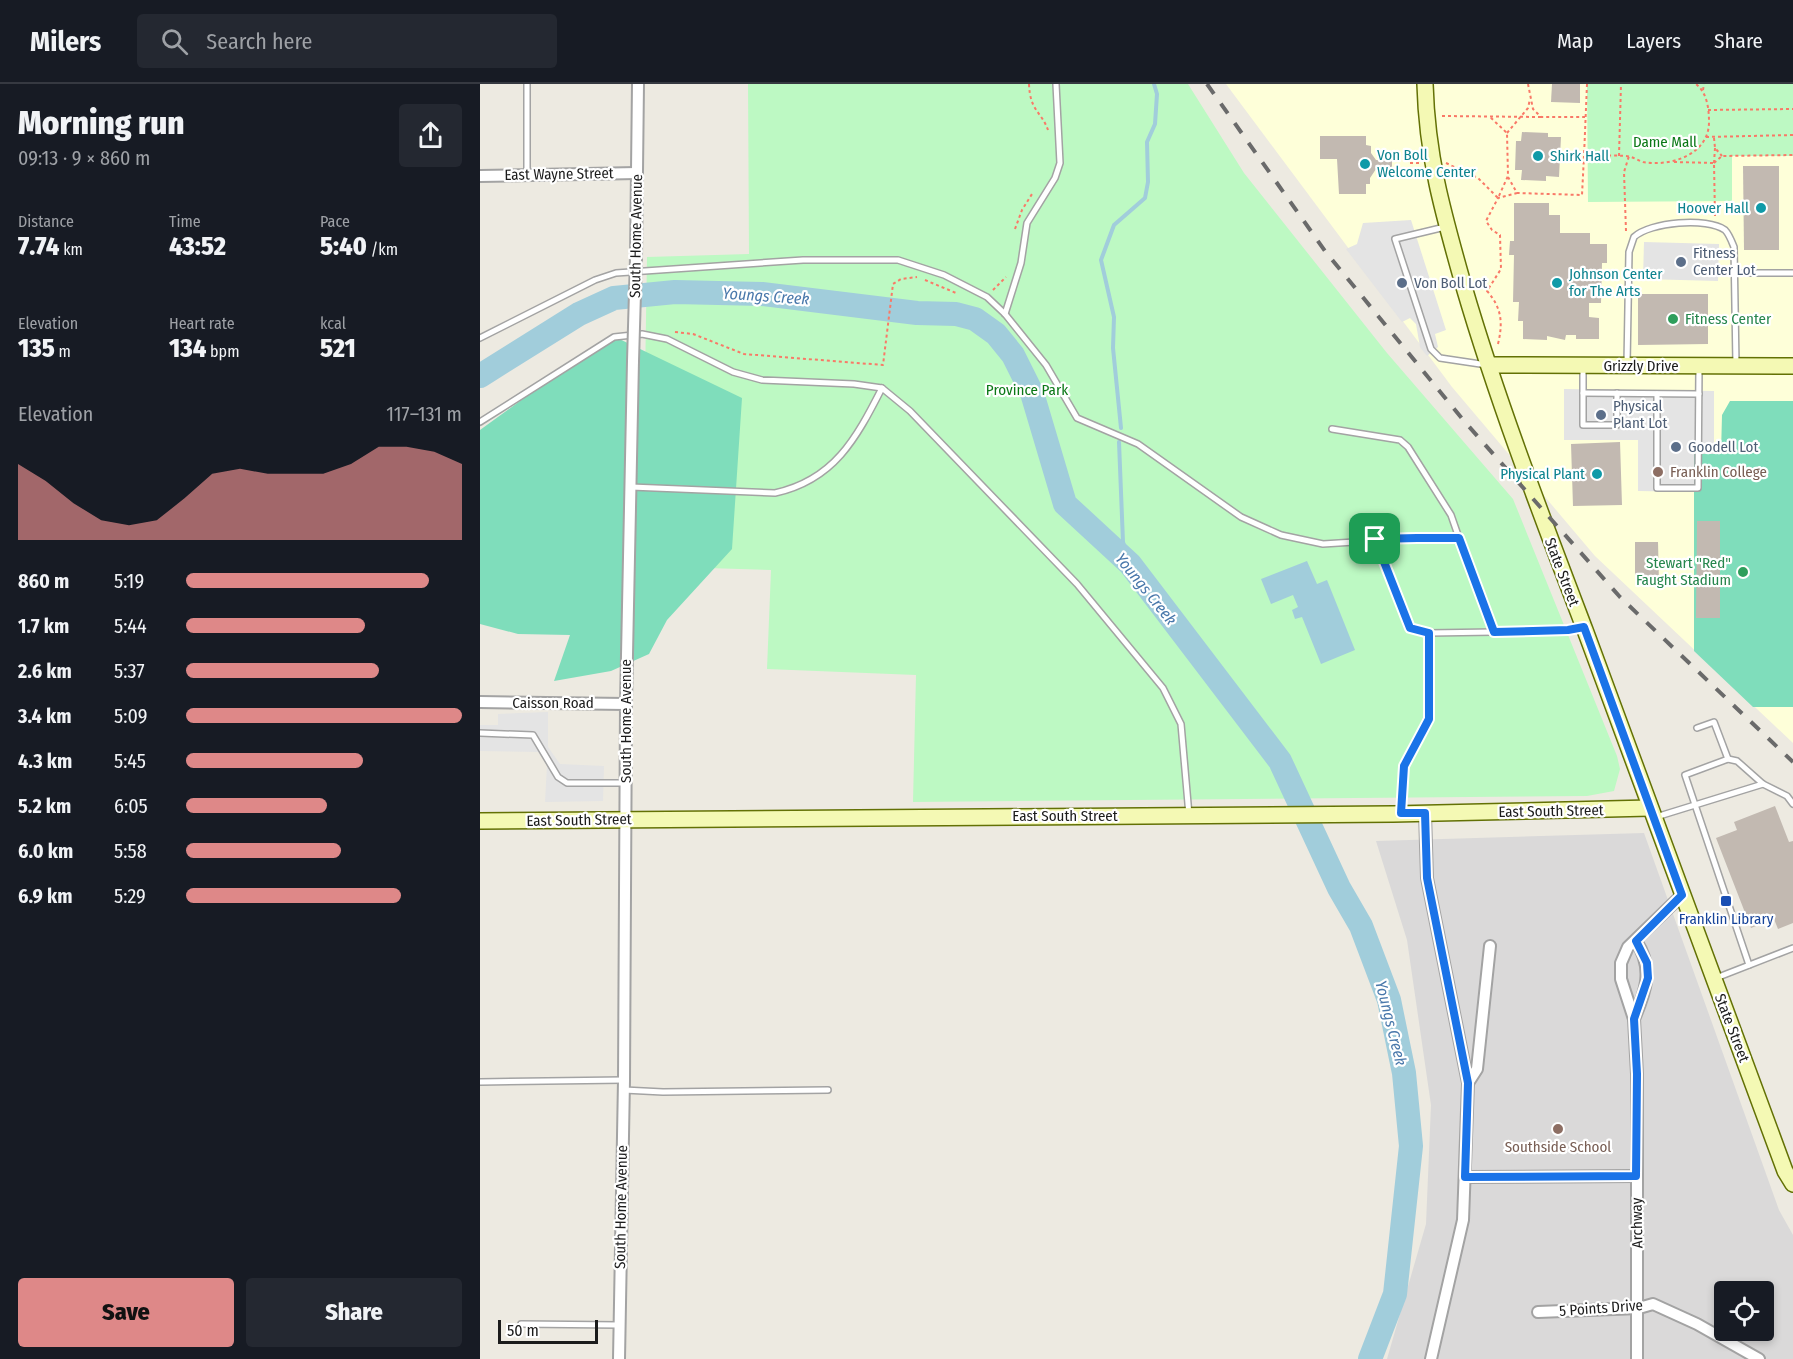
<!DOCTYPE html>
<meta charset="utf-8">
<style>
body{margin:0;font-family:"Fira Sans Condensed",sans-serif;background:#242831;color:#f1f3f6;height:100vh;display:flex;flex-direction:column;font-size:22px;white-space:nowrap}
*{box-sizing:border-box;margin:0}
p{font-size:20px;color:#9ea1a6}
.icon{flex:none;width:33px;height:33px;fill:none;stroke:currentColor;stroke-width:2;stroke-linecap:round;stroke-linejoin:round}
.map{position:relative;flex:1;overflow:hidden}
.sheet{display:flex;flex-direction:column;background:#171b24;width:480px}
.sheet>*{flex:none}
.tools{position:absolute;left:1234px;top:1197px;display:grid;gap:12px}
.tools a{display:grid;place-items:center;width:60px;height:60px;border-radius:6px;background:#171b24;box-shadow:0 3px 9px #0003;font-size:30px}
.scale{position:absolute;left:18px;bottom:15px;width:100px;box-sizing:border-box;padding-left:6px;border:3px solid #1c1c1c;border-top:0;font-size:16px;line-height:21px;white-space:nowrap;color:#1c1c1c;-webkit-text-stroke:4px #fff;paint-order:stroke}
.pin{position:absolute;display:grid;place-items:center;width:51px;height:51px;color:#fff;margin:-26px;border-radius:12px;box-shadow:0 3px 9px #0006}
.round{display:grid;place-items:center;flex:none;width:63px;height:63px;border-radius:6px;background:#242831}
.headline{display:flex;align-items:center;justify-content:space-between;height:102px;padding:0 18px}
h1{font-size:33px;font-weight:800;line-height:45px}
.stats{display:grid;grid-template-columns:repeat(3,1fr);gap:9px;height:102px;padding:6px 18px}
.stats div{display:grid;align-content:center}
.stats b{font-size:26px;font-weight:800}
.stats small{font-size:16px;font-weight:400}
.stats p{font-size:16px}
.chart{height:168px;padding:12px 18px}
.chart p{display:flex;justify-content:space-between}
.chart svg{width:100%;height:108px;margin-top:6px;fill:#de8888;opacity:.7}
.cta{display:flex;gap:12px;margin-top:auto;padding:12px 18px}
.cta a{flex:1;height:69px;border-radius:6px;background:#de8888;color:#111;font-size:24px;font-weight:800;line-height:69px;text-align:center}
.cta a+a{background:#242831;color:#f1f3f6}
ul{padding:0 18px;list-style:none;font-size:20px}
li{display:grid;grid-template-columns:96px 72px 1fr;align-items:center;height:45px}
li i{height:15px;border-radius:8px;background:#de8888}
header{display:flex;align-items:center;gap:36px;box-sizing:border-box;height:84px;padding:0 30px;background:#171b24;border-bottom:2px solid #363941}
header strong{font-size:28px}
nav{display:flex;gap:33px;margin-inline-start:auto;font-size:21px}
.search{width:420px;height:54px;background:#242831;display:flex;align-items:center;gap:15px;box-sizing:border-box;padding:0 21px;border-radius:6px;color:#9ea1a6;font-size:22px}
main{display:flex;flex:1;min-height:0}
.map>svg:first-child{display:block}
.residential{fill:#dad9d9;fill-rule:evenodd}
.education{fill:#feffd9}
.park{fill:#bdf9c3}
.pitch{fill:#7fddbb}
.parking{fill:#e4e4e4}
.water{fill:#a1cddb}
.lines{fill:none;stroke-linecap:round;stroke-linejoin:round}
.stream{stroke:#a1cddb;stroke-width:4}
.river{stroke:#a1cddb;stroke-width:24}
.building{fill:#c2b9b1}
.lane-casing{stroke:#a3a3a3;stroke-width:8}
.street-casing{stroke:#a3a3a3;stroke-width:14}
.secondary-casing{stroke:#637105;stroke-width:18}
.path{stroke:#f97967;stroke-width:2;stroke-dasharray:3 3;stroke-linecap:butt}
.lane{stroke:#fff;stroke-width:5}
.street{stroke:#fff;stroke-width:10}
.secondary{stroke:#f4f9b4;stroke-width:15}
.rail{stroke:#6a6a6a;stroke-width:4;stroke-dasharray:12 12;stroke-linecap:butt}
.street-bridge-casing{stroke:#a3a3a3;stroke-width:14;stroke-linecap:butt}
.street-bridge{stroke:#fff;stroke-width:10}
.route-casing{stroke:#fff;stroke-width:12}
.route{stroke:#1a73e8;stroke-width:8}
.culture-dot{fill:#0f9aa8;stroke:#fff;stroke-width:2}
.service-dot{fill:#5c6f8a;stroke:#fff;stroke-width:2}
.leisure-dot{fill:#2e9e5b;stroke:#fff;stroke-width:2}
.education-dot{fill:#8d6e63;stroke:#fff;stroke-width:2}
.transit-dot{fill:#1a4fb4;stroke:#fff;stroke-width:2}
.labels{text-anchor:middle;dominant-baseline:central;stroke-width:4.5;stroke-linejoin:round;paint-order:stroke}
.park-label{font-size:15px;fill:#0b7817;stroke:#fff}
.culture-label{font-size:15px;fill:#0d838f;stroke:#fff;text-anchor:start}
.street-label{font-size:15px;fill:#1c1c1c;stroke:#fff}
.service-label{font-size:15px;fill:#4e5e75;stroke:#fff;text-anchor:start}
.leisure-label{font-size:15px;fill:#27864d;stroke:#fff;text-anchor:start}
.education-label{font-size:15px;fill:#785e54;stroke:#fff;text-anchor:start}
.transit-label{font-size:15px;fill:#164399;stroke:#fff}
.water-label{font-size:16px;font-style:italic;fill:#4978ab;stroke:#fff}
</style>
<header>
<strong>Milers</strong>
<div class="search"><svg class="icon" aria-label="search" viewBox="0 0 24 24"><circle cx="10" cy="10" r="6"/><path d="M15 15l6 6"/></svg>Search here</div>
<nav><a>Map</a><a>Layers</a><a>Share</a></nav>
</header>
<main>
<section class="sheet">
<div class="headline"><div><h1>Morning run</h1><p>09:13 · 9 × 860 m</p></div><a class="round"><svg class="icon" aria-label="share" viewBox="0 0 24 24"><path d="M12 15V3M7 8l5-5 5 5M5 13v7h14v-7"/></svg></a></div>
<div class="stats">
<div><p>Distance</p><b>7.74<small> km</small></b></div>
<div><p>Time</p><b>43:52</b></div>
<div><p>Pace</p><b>5:40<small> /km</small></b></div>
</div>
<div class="stats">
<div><p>Elevation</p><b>135<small> m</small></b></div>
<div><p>Heart rate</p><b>134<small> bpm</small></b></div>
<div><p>kcal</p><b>521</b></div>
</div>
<div class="chart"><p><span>Elevation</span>117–131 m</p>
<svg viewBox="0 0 160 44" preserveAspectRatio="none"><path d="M0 44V13L10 20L20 29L30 36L40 38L50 36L60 27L70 17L80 15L90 17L100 17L110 17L120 13L130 6L140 6L150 8L160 13V44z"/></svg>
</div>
<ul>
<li><b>860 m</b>5:19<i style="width:88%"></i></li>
<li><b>1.7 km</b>5:44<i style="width:65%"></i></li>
<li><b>2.6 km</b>5:37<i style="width:70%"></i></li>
<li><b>3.4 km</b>5:09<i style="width:100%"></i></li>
<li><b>4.3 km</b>5:45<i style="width:64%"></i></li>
<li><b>5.2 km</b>6:05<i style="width:51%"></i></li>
<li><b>6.0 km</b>5:58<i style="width:56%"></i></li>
<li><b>6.9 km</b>5:29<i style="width:78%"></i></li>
</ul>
<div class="cta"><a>Save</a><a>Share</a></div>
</section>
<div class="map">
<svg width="1313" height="1275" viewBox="0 0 1313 1275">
<rect width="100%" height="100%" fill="#edeae1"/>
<!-- residential -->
<path class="residential" d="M 1164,749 L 1299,1126 L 1313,1151 L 1313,1275 L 907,1275 L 946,1140 L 951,1021 L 927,856 L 896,757 ZM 1245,1208 L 1284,1208 L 1284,1246 L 1245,1246 Z"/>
<!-- education -->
<polygon class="education" points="746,0 1313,0 1313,659 1115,472 972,303"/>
<!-- park -->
<g class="park">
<polygon points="268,0 708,0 764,89 907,269 1033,415 1137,672 1140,685 1134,707 1107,712 433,718 436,591 287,585 291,486 162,482 167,173 269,170"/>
<polygon points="1107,0 1313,0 1313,72 1252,72 1252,117 1108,118"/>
</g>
<!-- pitch -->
<g class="pitch">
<polygon points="131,251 262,314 252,465 187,536 169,570 131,587 74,597 90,551 38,550 0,540 0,346"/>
<polygon points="1250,317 1313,317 1313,623 1273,623 1214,567 1214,370 1241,370 1242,331"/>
</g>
<!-- parking -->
<g class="parking">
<polygon points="931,136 966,246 955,250 958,263 947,272 940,263 936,240 930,234 922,238 866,165 877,160 883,139"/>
<polygon points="1164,158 1239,160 1238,197 1163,195"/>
<polygon points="1084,305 1234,307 1234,370 1214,370 1214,408 1158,407 1158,356 1084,356"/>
<polygon points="68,628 68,663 80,680 124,682 123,717 65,718 67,681 58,668 0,667 0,641 18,641 18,630"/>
</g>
<!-- water -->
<polygon class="water" points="827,477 837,500 847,496 875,566 841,580 822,533 815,535 812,526 818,523 813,511 791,520 781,495"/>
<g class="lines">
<!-- stream -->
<g class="stream">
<polyline points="641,344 633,264 634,233 621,176 634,141 665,114 668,98 667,58 675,40 677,10 674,0"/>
<polyline points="639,358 643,458 650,480"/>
</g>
<!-- river -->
<polyline class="river" points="0,292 99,230 134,214 195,208 282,210 437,229 476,230 495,235 516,250 533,271 552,309 585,420 650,480 800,677 859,804 881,842 909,916 924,989 931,1062 915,1210 890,1275"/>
</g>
<!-- building -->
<g class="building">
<polygon points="1072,0 1100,0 1100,19 1071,18"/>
<polygon points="1042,48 1068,49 1068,53 1081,53 1079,93 1066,92 1066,97 1041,96 1042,86 1035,86 1036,57 1041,57"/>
<polygon points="840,52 886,52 886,61 891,62 891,69 896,76 912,76 912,85 896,85 890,94 890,100 886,100 886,110 859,110 857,75 840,75"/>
<polygon points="1263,82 1299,82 1299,166 1264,166"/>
<polygon points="1034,119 1069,119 1069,131 1080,131 1080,149 1110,149 1110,160 1127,160 1127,179 1122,179 1121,219 1109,219 1109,233 1119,234 1119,255 1096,255 1096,251 1086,251 1085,256 1067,252 1067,256 1043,255 1043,237 1038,237 1039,218 1033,218 1034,171 1029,171 1030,157 1034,157"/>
<polygon points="1158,210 1228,210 1228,260 1158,261"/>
<polygon points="1140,358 1142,421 1093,422 1091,360"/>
<polygon points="1217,437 1240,437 1240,534 1216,534"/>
<polygon points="1155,458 1178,458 1179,499 1155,500"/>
<polygon points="1295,722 1309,758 1313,757 1313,839 1298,845 1294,835 1271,844 1236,754 1257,746 1254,738"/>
</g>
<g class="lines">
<defs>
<g id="lane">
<polyline points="47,0 47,91"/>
<polyline points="965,143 915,155 951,265 960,274 1007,281"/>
<polyline points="1255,189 1313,189"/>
<polyline points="525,230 541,179 547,139 575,94 580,79 576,0"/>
<polyline points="0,254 115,196 136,189 323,176 418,176 464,191 507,213 525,230 566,281 597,334 658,360 761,433 801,451 843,460 937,454 979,454 1014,548 1088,546 1104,543"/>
<path d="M 1147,280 L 1149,168 L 1154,153 C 1170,138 1227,133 1245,146 C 1249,150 1252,158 1254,163 L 1256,280"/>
<polyline points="1103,283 1103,341 1137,341 1137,309"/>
<polyline points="1103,309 1219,310"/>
<polyline points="1177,310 1177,404 1218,404 1219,284"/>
<polyline points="0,338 134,253 162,250 187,255 253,288 282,296 374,300 402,304 430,327 597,500 683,604 701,640 709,731"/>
<polyline points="852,345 920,356 928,363 971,431 979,454"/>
<path d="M 151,403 L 295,409 C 354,396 376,355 402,304"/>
<polyline points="895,455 931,544 949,549 1014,548"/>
<polyline points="1217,644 1234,638 1248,675"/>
<polyline points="0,649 53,651 78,693 87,699 146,699"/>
<polyline points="921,729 922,689 949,635 949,549"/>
<polyline points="1176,733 1283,700"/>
<polyline points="1269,881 1205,691 1248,675 1257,677 1283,700 1307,712 1313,720"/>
<polyline points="1236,894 1313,864"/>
<polyline points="0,998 144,996"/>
<polyline points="144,1006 183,1008 348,1006"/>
<polyline points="41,1240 139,1241"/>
</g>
<g id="street">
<polyline points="0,92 157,89"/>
<polyline points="156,174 158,0"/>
<polyline points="0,618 146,620"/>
<polyline points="945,729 947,794 988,999 983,1136 951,1275"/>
<path d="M 1154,935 C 1166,907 1174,884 1156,857"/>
<polyline points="988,999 997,985 1010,862"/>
<polyline points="985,1093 1157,1092"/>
<polyline points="1058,1228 1159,1224 1173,1220 1217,1240 1279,1275"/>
<polyline points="139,1275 144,996 146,620 153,277"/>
<polyline points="1157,1275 1157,990 1154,935 1141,895 1141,879 1148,863 1202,811"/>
</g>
<g id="secondary">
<path d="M 945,0 C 947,75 964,132 984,203 C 1018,319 1062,433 1105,546 C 1172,726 1238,907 1305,1087 L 1313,1100"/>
<polyline points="1009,281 1313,282"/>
<polyline points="0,737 913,730 1170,724"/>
</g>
</defs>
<!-- lane casing -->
<use href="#lane" class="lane-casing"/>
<!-- street casing -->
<use href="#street" class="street-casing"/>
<!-- secondary casing -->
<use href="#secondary" class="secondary-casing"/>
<!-- path -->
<g class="path">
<path d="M 549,0 C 550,27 561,27 568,46"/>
<polyline points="1048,0 1053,25 1061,33 1105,33"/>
<path d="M 1107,0 L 1104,72 C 1117,72 1132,71 1145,72 C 1152,72 1157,76 1163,78 C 1190,83 1229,71 1229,38 C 1229,24 1227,9 1216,0"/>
<polyline points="1223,6 1224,0"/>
<polyline points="1228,26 1313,25"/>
<polyline points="962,32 1061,33"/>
<polyline points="1027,49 1048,24 1050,15"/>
<polyline points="1226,53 1313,51"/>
<polyline points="1234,54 1235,64 1242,72"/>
<polyline points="1139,72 1141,0"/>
<polyline points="1194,78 1234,79 1235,132"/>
<polyline points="930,79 939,79"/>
<polyline points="966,79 998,94 1018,114 1028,92 1027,49 1010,33"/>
<polyline points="1234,79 1242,72 1313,71"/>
<polyline points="1234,79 1235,64"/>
<polyline points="1028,93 1037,109 1102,111 1104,72"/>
<polyline points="535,145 542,126 552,110"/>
<polyline points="1146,147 1144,88 1149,72"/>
<polyline points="445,196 476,209"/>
<polyline points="513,206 526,193"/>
<polyline points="195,248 213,250 264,270 403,281 413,200 421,195 437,193"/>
<path d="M 1018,260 C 1023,239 1022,224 1007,207 L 1021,185 L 1020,151 L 1012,146 L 1006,137 L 1018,114 L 1037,109"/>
</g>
<!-- lane -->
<use href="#lane" class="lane"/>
<!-- street -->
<use href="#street" class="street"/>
<!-- secondary -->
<use href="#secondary" class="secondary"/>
<!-- rail -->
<polyline class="rail" points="727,0 845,167 984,337 1140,513 1313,678"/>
<defs>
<polyline id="street-bridge" points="153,277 156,174"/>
</defs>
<!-- street-bridge casing -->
<use href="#street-bridge" class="street-bridge-casing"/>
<!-- street-bridge -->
<use href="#street-bridge" class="street-bridge"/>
</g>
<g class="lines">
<defs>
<polygon id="route" points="937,454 979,454 1014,548 1088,546 1104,543 1202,811 1156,857 1167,879 1168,894 1154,935 1157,990 1156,1092 985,1093 988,999 947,794 945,729 921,729 924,682 949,635 949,549 930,544 895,455"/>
</defs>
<!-- route casing -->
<use href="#route" class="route-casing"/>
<!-- route -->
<use href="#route" class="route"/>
</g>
<!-- markers -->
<g class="culture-dot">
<circle cx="1058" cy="72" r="6"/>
<circle cx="885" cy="80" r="6"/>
<circle cx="1281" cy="124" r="6"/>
<circle cx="1077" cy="199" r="6"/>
<circle cx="1117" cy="390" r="6"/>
</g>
<g class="service-dot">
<circle cx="1201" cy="178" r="6"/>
<circle cx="922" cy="199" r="6"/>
<circle cx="1121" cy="331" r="6"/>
<circle cx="1196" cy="363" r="6"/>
</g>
<g class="leisure-dot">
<circle cx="1193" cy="235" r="6"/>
<circle cx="1263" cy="488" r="6"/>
</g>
<g class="education-dot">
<circle cx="1178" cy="388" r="6"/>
<circle cx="1078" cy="1045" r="6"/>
</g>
<rect class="transit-dot" x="1240" y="811" width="12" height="12" rx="3"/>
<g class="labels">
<!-- park labels -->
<g class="park-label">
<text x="1185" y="58">Dame Mall</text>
<text x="547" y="306">Province Park</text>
</g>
<!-- culture labels -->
<g class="culture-label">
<text x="897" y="71">Von Boll<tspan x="897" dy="17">Welcome Center</tspan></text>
<text x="1070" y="72">Shirk Hall</text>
<text x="1269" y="124" text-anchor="end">Hoover Hall</text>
<text x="1089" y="190">Johnson Center<tspan x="1089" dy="17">for The Arts</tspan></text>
<text x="1105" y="390" text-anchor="end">Physical Plant</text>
</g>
<!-- street labels -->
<g class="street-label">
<text transform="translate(79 90) rotate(-1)">East Wayne Street</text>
<text transform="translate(156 152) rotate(-89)">South Home Avenue</text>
<text x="1161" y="282">Grizzly Drive</text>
<text transform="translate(1082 488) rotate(69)">State Street</text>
<text x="73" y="619">Caisson Road</text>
<text transform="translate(146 637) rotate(-90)">South Home Avenue</text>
<text transform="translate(1071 727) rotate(-1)">East South Street</text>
<text x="585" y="732">East South Street</text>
<text transform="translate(99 736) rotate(-1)">East South Street</text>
<text transform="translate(1252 944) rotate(69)">State Street</text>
<text transform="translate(141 1123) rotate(-89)">South Home Avenue</text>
<text transform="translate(1157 1139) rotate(-91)">Archway</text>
<text transform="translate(1121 1224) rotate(-4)">5 Points Drive</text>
</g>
<!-- service labels -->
<g class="service-label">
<text x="1213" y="169">Fitness<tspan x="1213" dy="17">Center Lot</tspan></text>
<text x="934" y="199">Von Boll Lot</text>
<text x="1133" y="322">Physical<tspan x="1133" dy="17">Plant Lot</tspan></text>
<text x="1208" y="363">Goodell Lot</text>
</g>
<!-- leisure labels -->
<g class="leisure-label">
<text x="1205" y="235">Fitness Center</text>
<text x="1251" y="479" text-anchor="end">Stewart "Red"<tspan x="1251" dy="17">Faught Stadium</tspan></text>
</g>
<!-- education labels -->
<g class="education-label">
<text x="1190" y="388">Franklin College</text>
<text x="1078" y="1063" text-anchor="middle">Southside School</text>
</g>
<!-- transit labels -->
<g class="transit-label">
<text x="1246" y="835">Franklin Library</text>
</g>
<!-- water labels -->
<g class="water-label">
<text transform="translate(286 212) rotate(4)">Youngs Creek</text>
<text transform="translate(666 505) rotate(51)">Youngs Creek</text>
<text transform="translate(911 939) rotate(76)">Youngs Creek</text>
</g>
</g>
</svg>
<div class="tools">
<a><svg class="icon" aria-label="locate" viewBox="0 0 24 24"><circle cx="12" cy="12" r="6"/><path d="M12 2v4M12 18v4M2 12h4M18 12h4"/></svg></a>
</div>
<div class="scale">50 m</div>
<div class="pin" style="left:895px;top:455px;background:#1e9e55"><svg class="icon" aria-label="arrive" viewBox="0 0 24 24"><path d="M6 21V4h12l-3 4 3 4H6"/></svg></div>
</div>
</main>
